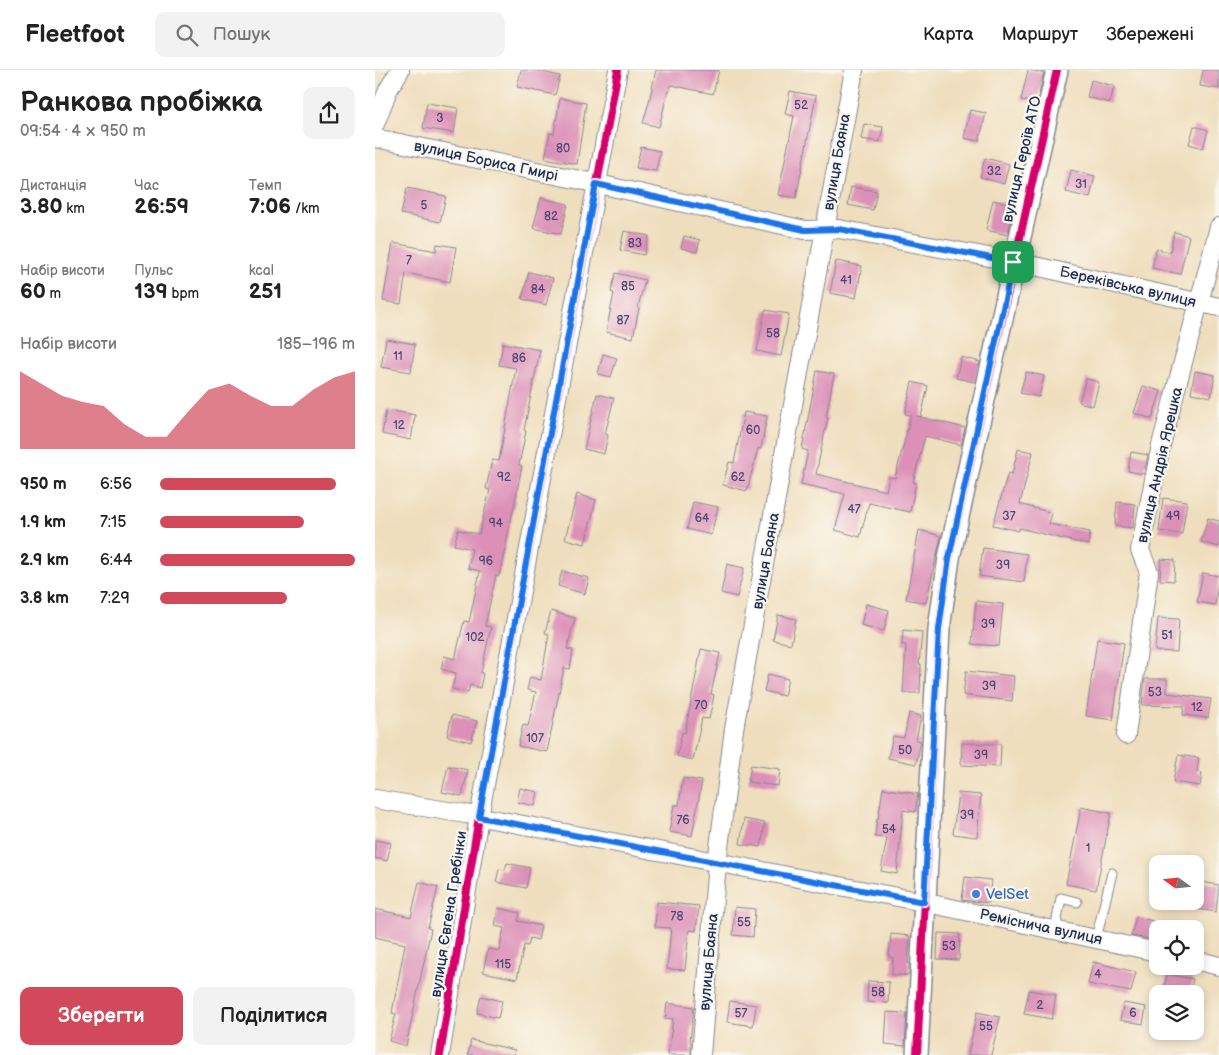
<!DOCTYPE html>
<html lang="uk">
<meta charset="utf-8">
<style>
body{margin:0;font-family:"Balsamiq Sans",sans-serif;background:#f2f2f2;color:#222;height:100vh;display:flex;flex-direction:column;font-size:19px;white-space:nowrap}
*{box-sizing:border-box;margin:0}
p{font-size:16px;color:#767676}
.icon{flex:none;width:28px;height:28px;fill:none;stroke:currentColor;stroke-width:2;stroke-linecap:round;stroke-linejoin:round}
.map{position:relative;flex:1;overflow:hidden}
.panel{display:flex;flex-direction:column;background:#fff;width:375px}
.panel>*{flex:none}
.needle{width:32px;rotate:285deg}
.controls{position:absolute;left:774px;top:785px;display:grid;gap:10px}
.controls a{display:grid;place-items:center;width:55px;height:55px;border-radius:10px;background:#fff;box-shadow:0 2px 8px #0003;font-size:25px}
.pin{position:absolute;display:grid;place-items:center;width:42px;height:42px;color:#fff;margin:-21px;border-radius:10px;box-shadow:0 2px 8px #0006}
.round{display:grid;place-items:center;flex:none;width:52px;height:52px;border-radius:10px;background:#f2f2f2}
.overview{display:flex;align-items:center;justify-content:space-between;height:85px;padding:0 20px}
h1{font-size:28px;font-weight:700;line-height:38px}
.figures{display:grid;grid-template-columns:repeat(3,1fr);gap:8px;height:85px;padding:5px 20px}
.figures div{display:grid;align-content:center}
.figures b{font-size:21px;font-weight:700}
.figures small{font-size:14px;font-weight:400}
.figures p{font-size:14px}
.chart{height:140px;padding:10px 20px}
.chart p{display:flex;justify-content:space-between}
.chart svg{width:100%;height:90px;margin-top:5px;fill:#d1495b;opacity:.7}
.action{display:flex;gap:10px;margin-top:auto;padding:10px 20px}
.action a{flex:1;height:58px;border-radius:10px;background:#d1495b;color:#fff;font-size:20px;font-weight:700;line-height:58px;text-align:center}
.action a+a{background:#f2f2f2;color:#222}
ul{padding:0 20px;list-style:none;font-size:16px}
li{display:grid;grid-template-columns:80px 60px 1fr;align-items:center;height:38px}
li i{height:12px;border-radius:6px;background:#d1495b}
header{display:flex;align-items:center;gap:30px;box-sizing:border-box;height:70px;padding:0 25px;background:#fff;border-bottom:1px solid #e0e0e0}
header strong{font-size:24px}
nav{display:flex;gap:28px;margin-inline-start:auto;font-size:18px}
.search{width:350px;height:45px;background:#f2f2f2;display:flex;align-items:center;gap:12px;box-sizing:border-box;padding:0 18px;border-radius:10px;color:#767676;font-size:19px}
main{display:flex;flex:1;min-height:0}
.map>svg:first-child{display:block}
.building{fill:#dc90b7}
.lines{fill:none;stroke-linecap:round;stroke-linejoin:round}
.service-casing{stroke:#85868e;stroke-width:11}
.minor-casing{stroke:#85868e;stroke-width:20}
.tertiary-casing{stroke:#85868e;stroke-width:24}
.service{stroke:#fff;stroke-width:9}
.minor{stroke:#fff;stroke-width:18}
.tertiary{stroke:#fff;stroke-width:21}
.cycleway-casing{stroke:#fbf7ec;stroke-width:11}
.cycleway{stroke:#d6006c;stroke-width:8}
.route-casing{stroke:#fff;stroke-width:10}
.route{stroke:#1a73e8;stroke-width:6}
.shop-dot{fill:#3f7fe0;stroke:#fbf7ec;stroke-width:2}
.labels{text-anchor:middle;dominant-baseline:central;stroke-width:4.5;stroke-linejoin:round;paint-order:stroke}
.number-label{font-size:12px;fill:#4b4774}
.street-label{font-size:15px;fill:#1b2f5e;stroke:#fbf7ec}
.shop-label{font-size:15px;fill:#366cbe;stroke:#fbf7ec;text-anchor:start}
</style>
<header>
<strong>Fleetfoot</strong>
<div class="search"><svg class="icon" aria-label="search" viewBox="0 0 24 24"><circle cx="10" cy="10" r="6"/><path d="M15 15l6 6"/></svg>Пошук</div>
<nav><a>Карта</a><a>Маршрут</a><a>Збережені</a></nav>
</header>
<main>
<section class="panel">
<div class="overview"><div><h1>Ранкова пробіжка</h1><p>09:54 · 4 × 950 m</p></div><a class="round"><svg class="icon" aria-label="share" viewBox="0 0 24 24"><path d="M12 15V3M7 8l5-5 5 5M5 13v7h14v-7"/></svg></a></div>
<div class="figures">
<div><p>Дистанція</p><b>3.80<small> km</small></b></div>
<div><p>Час</p><b>26:59</b></div>
<div><p>Темп</p><b>7:06<small> /km</small></b></div>
</div>
<div class="figures">
<div><p>Набір висоти</p><b>60<small> m</small></b></div>
<div><p>Пульс</p><b>139<small> bpm</small></b></div>
<div><p>kcal</p><b>251</b></div>
</div>
<div class="chart"><p><span>Набір висоти</span>185–196 m</p>
<svg viewBox="0 0 160 44" preserveAspectRatio="none"><path d="M0 44V6L10 12L20 18L30 21L40 23L50 32L60 38L70 38L80 26L90 15L100 12L110 18L120 23L130 23L140 15L150 9L160 6V44z"/></svg>
</div>
<ul>
<li><b>950 m</b>6:56<i style="width:90%"></i></li>
<li><b>1.9 km</b>7:15<i style="width:74%"></i></li>
<li><b>2.9 km</b>6:44<i style="width:100%"></i></li>
<li><b>3.8 km</b>7:29<i style="width:65%"></i></li>
</ul>
<div class="action"><a>Зберегти</a><a>Поділитися</a></div>
</section>
<div class="map">
<svg width="844" height="985" viewBox="0 0 844 985">
<rect width="100%" height="100%" fill="#fbf7ec"/>
<filter id="ink" filterUnits="userSpaceOnUse"><feTurbulence type="fractalNoise" baseFrequency=".02" numOctaves="2"/><feDisplacementMap in="SourceGraphic" scale="10" xChannelSelector="R" yChannelSelector="G"/><feConvolveMatrix kernelMatrix="1 2 1 2 8 2 1 2 1" color-interpolation-filters="sRGB"/></filter>
<filter id="wash" filterUnits="userSpaceOnUse"><feTurbulence type="fractalNoise" baseFrequency=".0096" numOctaves="4" result="noise"/><feDisplacementMap in="SourceGraphic" scale="20" xChannelSelector="R" yChannelSelector="G"/><feGaussianBlur stdDeviation="1.12" result="paint"/><feColorMatrix in="noise" values="0 0 0 0 0 0 0 0 0 0 0 0 0 0 0 0 0 1.4 0 .05"/><feComposite in="paint" operator="in"/></filter>
<g filter="url(#wash)">
<rect width="100%" height="100%" fill="#efdebd"/>
<g id="blocks">
<!-- building -->
<g class="building">
<polygon points="146,0 159,0 185,6 180,25 142,17"/>
<polygon points="281,0 344,0 338,24 296,15 294,21 293,21 284,57 268,53 274,32"/>
<polygon points="653,0 669,3 662,33 646,30"/>
<polygon points="828,0 844,0 844,19 825,16"/>
<polygon points="716,10 739,16 735,33 712,27"/>
<polygon points="415,21 441,26 421,128 403,125 419,46 410,44"/>
<polygon points="185,28 211,33 202,94 170,88 175,63 179,64"/>
<polygon points="52,33 83,38 79,63 48,58"/>
<polygon points="595,40 611,43 604,71 589,68"/>
<polygon points="489,54 508,57 505,72 486,69"/>
<polygon points="819,56 833,60 828,78 814,74"/>
<polygon points="266,77 285,81 281,101 261,98"/>
<polygon points="610,88 634,94 629,114 605,107"/>
<polygon points="696,100 720,106 715,128 691,122"/>
<polygon points="476,117 502,121 498,140 473,135"/>
<polygon points="32,118 71,126 65,152 26,144"/>
<polygon points="166,128 193,134 186,164 158,158"/>
<polygon points="618,130 639,135 633,165 611,160"/>
<polygon points="249,161 274,166 269,185 245,180"/>
<polygon points="799,162 814,166 805,204 777,198 781,179 795,182"/>
<polygon points="309,166 325,170 322,182 306,178"/>
<polygon points="18,173 61,181 62,174 81,177 75,212 31,203 26,234 8,231"/>
<polygon points="461,191 487,196 481,228 455,223"/>
<polygon points="154,202 178,208 171,235 147,229"/>
<polygon points="241,203 270,210 263,237 264,238 258,268 231,262 239,223 236,222"/>
<polygon points="390,240 414,244 406,286 382,281"/>
<polygon points="11,269 40,274 36,302 6,297"/>
<polygon points="128,273 165,280 149,360 151,361 144,395 147,396 137,446 124,506 121,505 110,556 116,557 106,603 108,604 105,618 95,615 93,622 77,619 81,603 66,599 69,586 80,589 89,551 94,552 105,501 93,498 97,479 79,475 83,460 104,464 115,420 111,419 117,390 124,391 141,298 124,295"/>
<polygon points="228,284 242,288 236,307 223,304"/>
<polygon points="586,287 605,292 600,312 581,308"/>
<polygon points="442,301 459,304 451,347 453,347 441,404 511,421 514,407 520,408 536,345 530,344 537,312 553,316 546,347 542,346 590,358 586,375 550,366 538,412 541,413 535,442 494,433 485,467 460,460 470,424 426,414 433,381 427,379"/>
<polygon points="820,301 840,305 836,327 816,323"/>
<polygon points="651,302 669,306 664,327 645,323"/>
<polygon points="711,309 724,312 718,336 704,332"/>
<polygon points="768,316 786,321 777,349 759,343"/>
<polygon points="222,324 239,328 230,364 233,365 229,384 209,379"/>
<polygon points="11,340 40,345 36,370 7,364"/>
<polygon points="369,342 392,346 386,379 383,378 372,421 348,415 354,392 359,393"/>
<polygon points="643,379 658,382 645,434 677,443 674,454 715,462 713,475 644,458 644,461 618,455 633,403 637,404"/>
<polygon points="756,382 773,385 769,404 753,401"/>
<polygon points="202,424 221,430 210,474 190,469"/>
<polygon points="788,428 812,431 807,464 784,461"/>
<polygon points="318,432 343,437 336,465 312,459"/>
<polygon points="742,432 760,434 758,458 740,456"/>
<polygon points="833,448 844,451 844,477 826,472"/>
<polygon points="544,460 566,466 551,533 531,529"/>
<polygon points="608,478 652,484 649,512 604,506"/>
<polygon points="786,489 800,490 799,511 785,510"/>
<polygon points="352,494 369,498 362,527 346,523"/>
<polygon points="187,501 214,508 210,524 183,516"/>
<polygon points="828,503 844,506 840,535 822,532"/>
<polygon points="601,531 628,534 624,576 597,574"/>
<polygon points="491,534 514,540 509,561 486,555"/>
<polygon points="176,541 200,548 192,579 198,580 195,599 189,598 172,682 143,676 148,655 153,656 161,622 152,620 155,607 166,610 174,564 170,563"/>
<polygon points="403,545 421,549 416,574 398,570"/>
<polygon points="783,548 804,549 802,582 780,581"/>
<polygon points="528,560 547,562 544,594 546,594 545,623 528,623 531,575 527,575"/>
<polygon points="722,569 749,573 738,650 711,646"/>
<polygon points="326,579 345,583 336,624 339,625 334,649 327,648 318,690 302,686 307,662 310,663"/>
<polygon points="591,601 639,606 637,631 588,625"/>
<polygon points="393,604 413,609 409,626 389,621"/>
<polygon points="770,609 792,609 792,623 836,629 833,648 808,645 809,636 767,635"/>
<polygon points="534,643 546,646 541,670 546,671 541,694 513,688 518,666 529,668"/>
<polygon points="77,645 102,651 96,672 72,666"/>
<polygon points="587,673 626,674 625,697 586,695"/>
<polygon points="803,685 824,688 822,702 827,703 825,716 798,712"/>
<polygon points="376,695 405,699 403,716 373,712"/>
<polygon points="73,696 93,700 87,726 67,722"/>
<polygon points="308,708 327,711 317,766 294,762 299,735 304,735"/>
<polygon points="145,718 163,722 160,736 142,732"/>
<polygon points="508,718 543,724 540,742 528,740 522,804 506,801 512,768 500,767 502,749 503,749"/>
<polygon points="583,723 606,725 602,767 578,764"/>
<polygon points="706,737 736,743 721,820 691,814"/>
<polygon points="369,749 390,753 386,777 365,774"/>
<polygon points="0,770 16,773 12,791 0,788"/>
<polygon points="132,793 155,798 151,818 121,812 124,799 130,800"/>
<polygon points="590,807 616,810 614,833 587,830"/>
<polygon points="44,812 63,817 53,858 56,859 31,976 14,971 21,944 17,943 30,874 0,867 0,839 36,847"/>
<polygon points="826,812 844,815 841,842 822,839"/>
<polygon points="282,832 324,836 321,861 314,860 310,900 292,899 296,858 280,857"/>
<polygon points="360,837 380,839 378,867 358,865"/>
<polygon points="123,838 145,843 143,851 166,856 163,870 155,868 153,876 149,875 142,909 108,902 113,879 124,881 129,858 120,856"/>
<polygon points="761,847 778,851 774,869 756,866"/>
<polygon points="563,863 585,864 584,890 562,889"/>
<polygon points="516,864 535,866 533,893 534,893 534,905 517,905 518,887 514,887"/>
<polygon points="718,892 761,902 756,922 713,914"/>
<polygon points="792,904 818,909 814,924 788,924"/>
<polygon points="493,911 514,912 513,933 492,932"/>
<polygon points="654,920 681,925 677,949 649,944"/>
<polygon points="106,926 127,931 123,948 102,943"/>
<polygon points="355,931 381,935 378,956 352,952"/>
<polygon points="292,933 319,937 315,971 316,972 316,985 293,985 298,949 290,948"/>
<polygon points="749,933 771,937 768,954 745,950"/>
<polygon points="512,942 532,943 530,976 510,974"/>
<polygon points="602,942 625,947 616,985 593,985"/>
<polygon points="96,970 140,980 139,985 93,985"/>
</g>
</g>
</g>
<g filter="url(#ink)">
<use href="#blocks" fill-opacity="0" stroke="#85868e" stroke-width="1"/>
<g class="lines">
<defs>
<g id="service">
<polyline points="680,860 686,828 702,832"/>
<polyline points="721,869 737,803"/>
</g>
<g id="minor">
<polyline points="0,54 13,20 25,0"/>
<polyline points="0,68 210,111 430,160 464,159 646,193 844,237"/>
<polyline points="751,665 774,502 765,480 786,375 844,157"/>
<polyline points="0,729 91,744 543,831 782,882"/>
<polyline points="820,890 844,896"/>
<polyline points="65,985 104,747 243,0"/>
<polyline points="326,985 342,793 359,659 479,0"/>
</g>
<polyline id="tertiary" points="542,985 564,559 574,488 682,0"/>
</defs>
<!-- service casing -->
<use href="#service" class="service-casing"/>
<!-- minor casing -->
<use href="#minor" class="minor-casing"/>
<!-- tertiary casing -->
<use href="#tertiary" class="tertiary-casing"/>
<!-- service -->
<use href="#service" class="service"/>
<!-- minor -->
<use href="#minor" class="minor"/>
<!-- tertiary -->
<use href="#tertiary" class="tertiary"/>
<defs>
<g id="cycleway">
<polyline points="65,985 104,747 243,0"/>
<polyline points="542,985 564,559 574,488 682,0"/>
</g>
</defs>
<!-- cycleway casing -->
<use href="#cycleway" class="cycleway-casing"/>
<!-- cycleway -->
<use href="#cycleway" class="cycleway"/>
</g>
</g>
<g class="lines" filter="url(#ink)">
<defs>
<polygon id="route" points="221,114 430,160 464,159 638,192 574,488 564,559 549,832 104,747"/>
</defs>
<!-- route casing -->
<use href="#route" class="route-casing"/>
<!-- route -->
<use href="#route" class="route"/>
</g>
<!-- markers -->
<circle class="shop-dot" cx="601" cy="824" r="5"/>
<g class="labels">
<!-- number labels -->
<g class="number-label">
<text x="426" y="35">52</text>
<text x="65" y="48">3</text>
<text x="188" y="78">80</text>
<text x="619" y="101">32</text>
<text x="706" y="114">31</text>
<text x="49" y="135">5</text>
<text x="176" y="146">82</text>
<text x="260" y="173">83</text>
<text x="34" y="190">7</text>
<text x="471" y="210">41</text>
<text x="253" y="216">85</text>
<text x="163" y="219">84</text>
<text x="248" y="250">87</text>
<text x="398" y="263">58</text>
<text x="23" y="286">11</text>
<text x="144" y="288">86</text>
<text x="24" y="355">12</text>
<text x="378" y="360">60</text>
<text x="129" y="407">92</text>
<text x="363" y="407">62</text>
<text x="479" y="439">47</text>
<text x="634" y="446">37</text>
<text x="798" y="446">49</text>
<text x="327" y="448">64</text>
<text x="121" y="453">94</text>
<text x="111" y="491">96</text>
<text x="628" y="495">39</text>
<text x="613" y="554">39</text>
<text x="792" y="565">51</text>
<text x="100" y="567">102</text>
<text x="614" y="616">39</text>
<text x="780" y="622">53</text>
<text x="326" y="635">70</text>
<text x="822" y="637">12</text>
<text x="160" y="668">107</text>
<text x="530" y="680">50</text>
<text x="606" y="685">39</text>
<text x="592" y="745">39</text>
<text x="308" y="750">76</text>
<text x="514" y="759">54</text>
<text x="713" y="778">1</text>
<text x="302" y="846">78</text>
<text x="369" y="852">55</text>
<text x="574" y="876">53</text>
<text x="128" y="894">115</text>
<text x="723" y="904">4</text>
<text x="503" y="922">58</text>
<text x="665" y="935">2</text>
<text x="366" y="943">57</text>
<text x="758" y="943">6</text>
<text x="611" y="956">55</text>
</g>
<!-- street labels -->
<g class="street-label">
<text transform="translate(647 89) rotate(-77)">вулиця Героїв АТО</text>
<text transform="translate(111 91) rotate(12)">вулиця Бориса Гмирі</text>
<text transform="translate(462 92) rotate(-80)">вулиця Баяна</text>
<text transform="translate(753 217) rotate(13)">Береківська вулиця</text>
<text transform="translate(785 395) rotate(-77)">вулиця Андрія Ярешка</text>
<text transform="translate(391 491) rotate(-80)">вулиця Баяна</text>
<text transform="translate(74 844) rotate(-81)">вулиця Євгена Гребінки</text>
<text transform="translate(666 857) rotate(12)">Реміснича вулиця</text>
<text transform="translate(334 892) rotate(-85)">вулиця Баяна</text>
</g>
<!-- shop labels -->
<g class="shop-label">
<text x="611" y="824">VelSet</text>
</g>
</g>
</svg>
<div class="controls">
<a><svg class="needle" viewBox="-14 -14 28 28"><path d="M0-13l5 13h-10z" fill="#e53935"/><path d="M0 13l5-13h-10z" fill="#767676"/></svg></a>
<a><svg class="icon" aria-label="locate" viewBox="0 0 24 24"><circle cx="12" cy="12" r="6"/><path d="M12 2v4M12 18v4M2 12h4M18 12h4"/></svg></a>
<a><svg class="icon" aria-label="layers" viewBox="0 0 24 24"><path d="M12 4l9 5-9 5-9-5zM3 14l9 5 9-5"/></svg></a>
</div>
<div class="pin" style="left:638px;top:192px;background:#1e9e55"><svg class="icon" aria-label="arrive" viewBox="0 0 24 24"><path d="M6 21V4h12l-3 4 3 4H6"/></svg></div>
</div>
</main>
